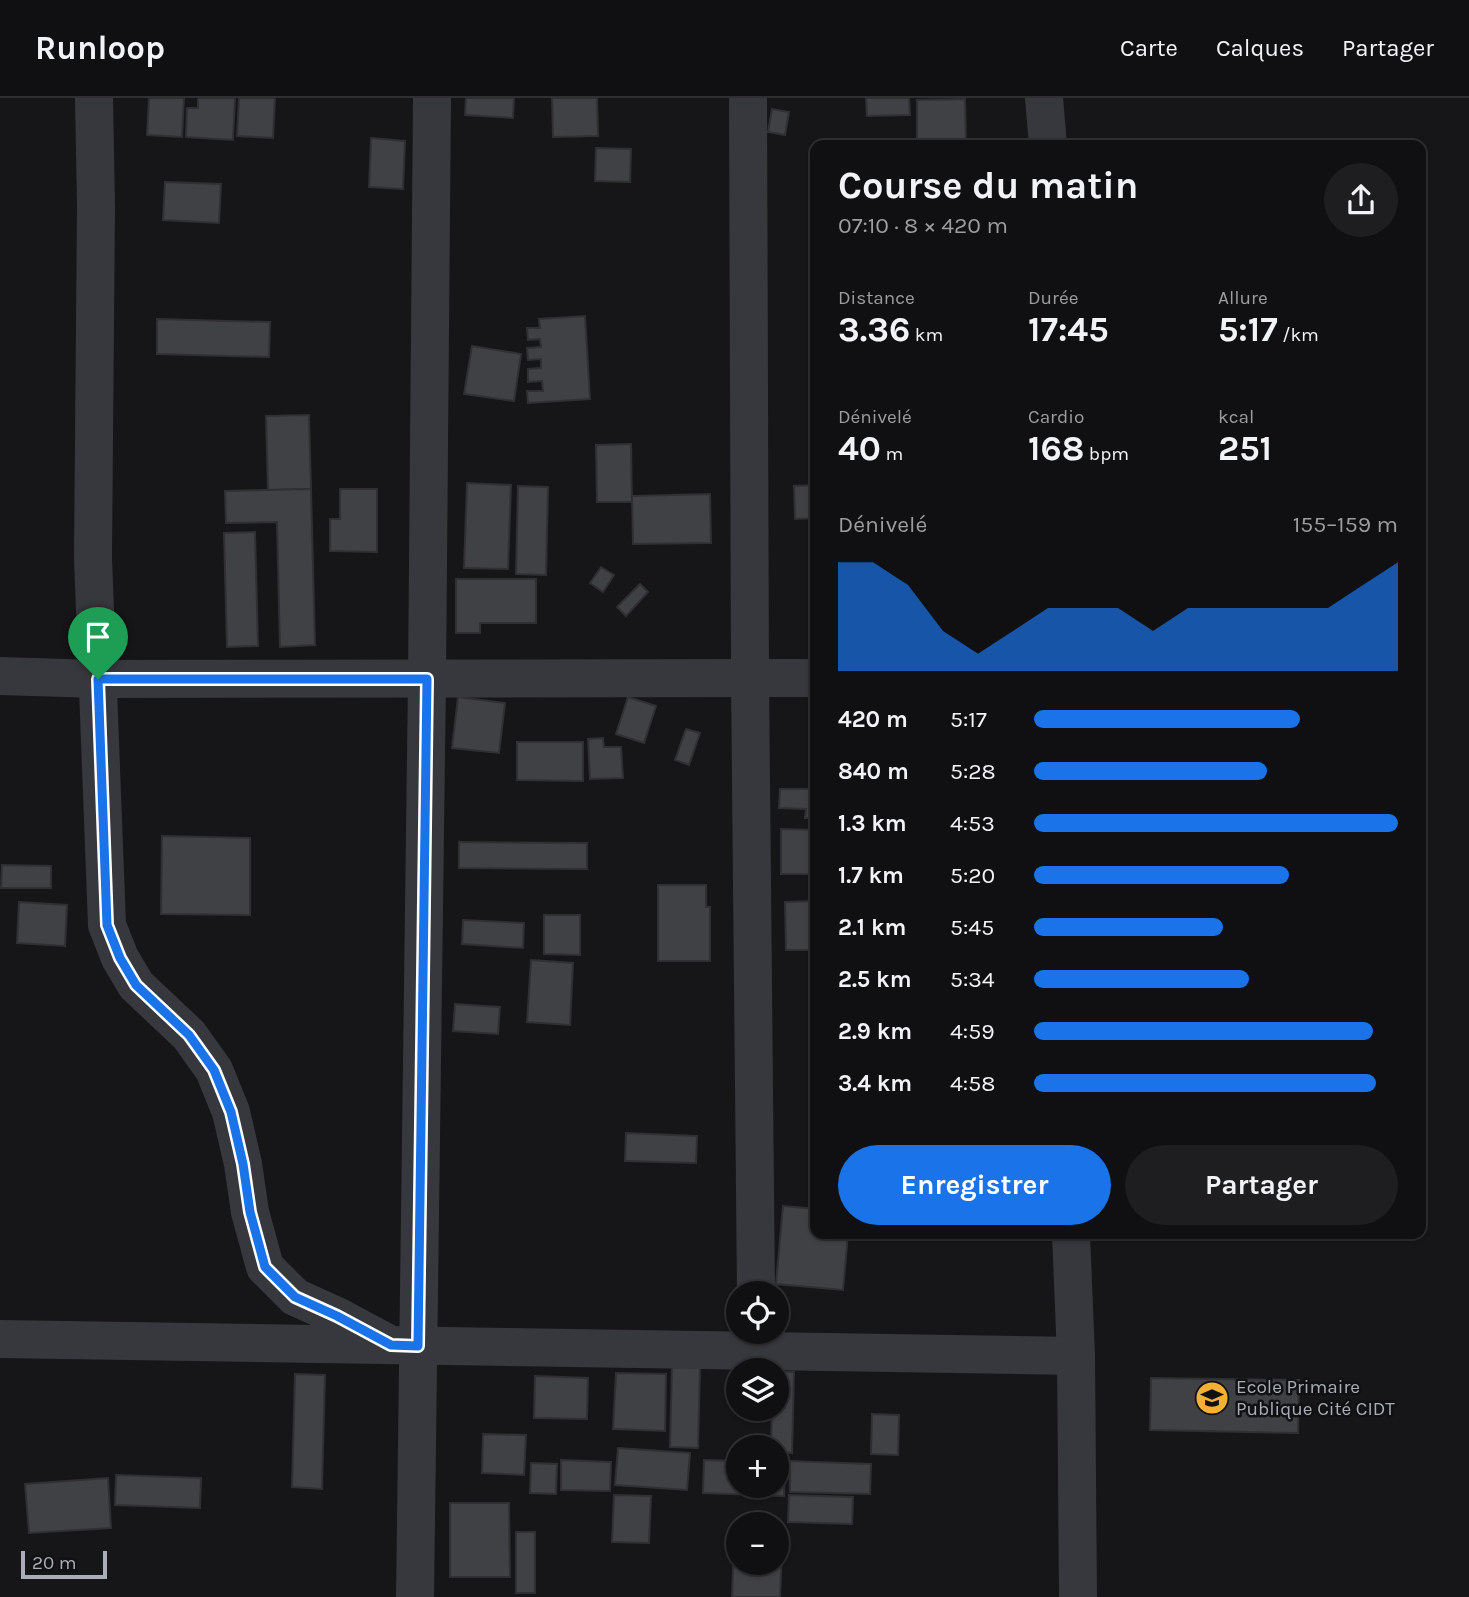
<!DOCTYPE html>
<html lang="fr">
<meta charset="utf-8">
<style>
body{margin:0;font-family:Karla,sans-serif;background:#1e1e20;color:#f1f3f6;height:100vh;display:flex;flex-direction:column;font-size:26px;white-space:nowrap}
*{box-sizing:border-box;margin:0}
p{font-size:23px;color:#9c9d9f}
.icon{flex:none;width:38px;height:38px;fill:none;stroke:currentColor;stroke-width:2;stroke-linecap:round;stroke-linejoin:round}
.map{position:relative;flex:1;overflow:hidden}
.drawer{position:absolute;left:810px;top:42px;width:616px;height:1099px;display:flex;flex-direction:column;background:#101012;border-radius:14px;box-shadow:0 2px 5px #0004,0 0 0 2px #303032}
.drawer>*{flex:none}
.fabs{position:absolute;left:726px;top:1183px;display:grid;gap:14px}
.fabs a{display:grid;place-items:center;width:63px;height:63px;border-radius:50%;background:#101012;box-shadow:0 2px 5px #0004,0 0 0 2px #303032;font-size:35px}
.scale{position:absolute;left:21px;bottom:18px;width:86px;box-sizing:border-box;padding-left:7px;border:4px solid #a8adb8;border-top:0;font-size:19px;line-height:24px;white-space:nowrap;color:#a8adb8;-webkit-text-stroke:5px #111113;paint-order:stroke}
.pin{position:absolute;display:grid;place-items:center;width:60px;height:60px;color:#fff;margin:-72px -30px;border-radius:50% 50% 50% 0;rotate:-45deg;box-shadow:0 0 7px #0007}
.pin .icon{rotate:45deg}
.round{display:grid;place-items:center;flex:none;width:74px;height:74px;border-radius:37px;background:#1e1e20}
.overview{display:flex;align-items:center;justify-content:space-between;height:119px;padding:0 28px}
h1{font-size:38px;font-weight:700;line-height:52px}
.stats{display:grid;grid-template-columns:repeat(3,1fr);gap:10px;height:119px;padding:7px 28px}
.stats div{display:grid;align-content:center}
.stats b{font-size:35px;font-weight:700}
.stats small{font-size:19px;font-weight:400}
.stats p{font-size:19px}
.chart{height:196px;padding:14px 28px}
.chart p{display:flex;justify-content:space-between}
.chart svg{width:100%;height:126px;margin-top:7px;fill:#1a73e8;opacity:.7}
.cta{display:flex;gap:14px;margin-top:auto;padding:14px 28px}
.cta a{flex:1;height:80px;border-radius:42px;background:#1a73e8;color:#fff;font-size:28px;font-weight:700;line-height:80px;text-align:center}
.cta a+a{background:#1e1e20;color:#f1f3f6}
ul{padding:0 28px;list-style:none;font-size:23px}
li{display:grid;grid-template-columns:112px 84px 1fr;align-items:center;height:52px}
li i{height:18px;border-radius:9px;background:#1a73e8}
header{display:flex;align-items:center;gap:42px;box-sizing:border-box;height:98px;padding:0 35px;background:#101012;border-bottom:2px solid #303032}
header strong{font-size:33px}
nav{display:flex;gap:38px;margin-inline-start:auto;font-size:24px}
.map>svg:first-child{display:block}
.building{fill:#404145;stroke:#303034;stroke-width:2}
.lines{fill:none;stroke-linecap:round;stroke-linejoin:round}
.minor{stroke:#37383d;stroke-width:38}
.route-casing{stroke:#fff;stroke-width:14}
.route{stroke:#1a73e8;stroke-width:9}
.labels{text-anchor:middle;dominant-baseline:central;stroke-width:5;stroke-linejoin:round;paint-order:stroke}
.poi-label{font-size:19px;fill:#a8adb8;stroke:#111113;text-anchor:start}
</style>
<header>
<strong>Runloop</strong>
<nav><a>Carte</a><a>Calques</a><a>Partager</a></nav>
</header>
<div class="map">
<svg width="1469" height="1499" viewBox="0 0 1469 1499">
<rect width="100%" height="100%" fill="#161618"/>
<!-- building -->
<g class="building">
<polygon points="149,0 184,0 182,39 147,37"/>
<polygon points="198,0 235,0 233,42 186,39 187,10 198,10"/>
<polygon points="239,0 275,0 273,40 237,38"/>
<polygon points="466,0 514,0 513,20 465,17"/>
<polygon points="552,0 597,0 598,38 553,39"/>
<polygon points="866,0 909,0 910,17 867,18"/>
<polygon points="965,1 966,47 917,47 917,2"/>
<polygon points="772,11 789,14 785,37 768,34"/>
<polygon points="371,40 405,43 403,91 369,89"/>
<polygon points="596,50 631,51 630,84 595,83"/>
<polygon points="165,84 221,86 219,125 163,122"/>
<polygon points="585,218 590,301 528,305 527,293 543,293 542,283 528,284 528,271 541,270 541,261 528,262 527,250 541,249 540,241 528,242 527,230 540,230 539,221"/>
<polygon points="157,221 270,224 269,259 157,256"/>
<polygon points="472,248 521,256 514,303 464,296"/>
<polygon points="309,317 311,391 268,392 266,318"/>
<polygon points="631,346 632,404 597,404 596,347"/>
<polygon points="467,385 511,387 508,471 464,470"/>
<polygon points="816,387 816,420 795,421 794,388"/>
<polygon points="518,388 548,389 546,477 516,476"/>
<polygon points="311,391 315,547 280,549 277,424 226,425 225,393"/>
<polygon points="340,391 377,391 377,454 330,453 330,421 340,421"/>
<polygon points="710,396 711,445 633,446 632,398"/>
<polygon points="255,434 258,548 227,549 224,435"/>
<polygon points="601,469 614,477 603,494 590,485"/>
<polygon points="456,481 536,481 536,525 480,525 480,535 456,535"/>
<polygon points="640,486 648,494 626,518 617,509"/>
<polygon points="458,599 505,605 499,655 452,650"/>
<polygon points="628,599 656,608 644,645 616,636"/>
<polygon points="686,631 700,635 689,667 675,662"/>
<polygon points="603,640 604,649 621,649 623,680 590,681 588,641"/>
<polygon points="517,644 583,644 583,683 517,682"/>
<polygon points="780,691 816,691 816,720 805,720 806,711 779,710"/>
<polygon points="781,731 816,732 816,776 781,776"/>
<polygon points="162,738 250,740 250,817 161,816"/>
<polygon points="459,744 587,745 587,771 459,770"/>
<polygon points="2,767 51,768 51,790 1,790"/>
<polygon points="658,787 706,787 706,809 710,809 710,863 658,863"/>
<polygon points="816,803 816,852 786,852 785,804"/>
<polygon points="19,804 67,807 65,848 17,845"/>
<polygon points="544,817 580,817 580,857 544,856"/>
<polygon points="463,822 524,825 523,850 462,846"/>
<polygon points="531,862 573,865 570,927 527,924"/>
<polygon points="455,906 500,909 498,936 453,933"/>
<polygon points="626,1035 697,1038 696,1065 625,1063"/>
<polygon points="783,1108 816,1111 816,1136 848,1136 843,1192 776,1186"/>
<polygon points="672,1269 700,1270 698,1350 670,1349"/>
<polygon points="777,1274 794,1274 792,1355 777,1354 777,1349 771,1349 772,1311 777,1311"/>
<polygon points="616,1275 666,1276 665,1333 613,1331"/>
<polygon points="295,1276 325,1277 322,1391 292,1389"/>
<polygon points="535,1278 588,1280 587,1321 534,1320"/>
<polygon points="1151,1280 1299,1282 1298,1335 1150,1332"/>
<polygon points="872,1316 899,1317 898,1357 871,1356"/>
<polygon points="483,1336 526,1337 524,1377 482,1375"/>
<polygon points="618,1350 690,1355 687,1392 615,1387"/>
<polygon points="561,1362 611,1364 610,1393 561,1392"/>
<polygon points="704,1362 738,1363 738,1388 777,1388 777,1364 785,1364 784,1398 703,1395"/>
<polygon points="790,1363 871,1366 870,1396 790,1394"/>
<polygon points="531,1365 557,1366 556,1396 530,1395"/>
<polygon points="116,1377 201,1380 200,1410 115,1407"/>
<polygon points="108,1380 111,1430 29,1435 25,1386"/>
<polygon points="614,1397 651,1398 649,1445 612,1444"/>
<polygon points="789,1397 853,1399 852,1426 788,1424"/>
<polygon points="450,1405 509,1405 510,1479 450,1479"/>
<rect x="516" y="1434" width="19" height="61"/>
<polygon points="734,1448 738,1448 738,1465 777,1465 777,1449 782,1450 780,1499 732,1499"/>
</g>
<g class="lines">
<!-- minor -->
<g class="minor">
<polyline points="94,0 96,108 93,460 107,827 120,860 136,887 189,937 214,972 231,1014 243,1066 250,1114 265,1169 295,1199 337,1218 391,1247"/>
<polyline points="748,0 750,580 756,1195"/>
<polyline points="1044,0 1048,47"/>
<polyline points="0,578 98,581 816,580"/>
<polyline points="1071,1136 1076,1258 1078,1499"/>
<polyline points="0,1241 1076,1258"/>
<polyline points="415,1499 427,581 432,0"/>
</g>
</g>
<g class="lines">
<defs>
<polygon id="route" points="98,581 427,581 418,1248 391,1247 337,1218 295,1199 265,1169 250,1114 243,1066 231,1014 214,972 189,937 136,887 120,860 107,827"/>
</defs>
<!-- route casing -->
<use href="#route" class="route-casing"/>
<!-- route -->
<use href="#route" class="route"/>
</g>
<!-- icons -->
<defs>
<symbol id="school-disc" viewBox="-11 -11 22 22"><circle r="9.5" fill="#f2b134" stroke="#111113"/><path d="M0-5L7-2L0 1L-7-2ZM-4 1L0 2.5L4 1V4Q0 6-4 4Z" fill="#111"/></symbol>
</defs>
<g fill-rule="evenodd">
<use href="#school-disc" x="1193" y="1281" width="38" height="38"/>
</g>
<g class="labels">
<!-- poi labels -->
<g class="poi-label">
<text x="1236" y="1289">Ecole Primaire<tspan x="1236" dy="22">Publique Cité CIDT</tspan></text>
</g>
</g>
</svg>
<div class="fabs">
<a><svg class="icon" aria-label="locate" viewBox="0 0 24 24"><circle cx="12" cy="12" r="6"/><path d="M12 2v4M12 18v4M2 12h4M18 12h4"/></svg></a>
<a><svg class="icon" aria-label="layers" viewBox="0 0 24 24"><path d="M12 4l9 5-9 5-9-5zM3 14l9 5 9-5"/></svg></a>
<a>+</a>
<a>−</a>
</div>
<div class="scale">20 m</div>
<div class="pin" style="left:98px;top:581px;background:#1e9e55"><svg class="icon" aria-label="arrive" viewBox="0 0 24 24"><path d="M6 21V4h12l-3 4 3 4H6"/></svg></div>
<section class="drawer">
<div class="overview"><div><h1>Course du matin</h1><p>07:10 · 8 × 420 m</p></div><a class="round"><svg class="icon" aria-label="share" viewBox="0 0 24 24"><path d="M12 15V3M7 8l5-5 5 5M5 13v7h14v-7"/></svg></a></div>
<div class="stats">
<div><p>Distance</p><b>3.36<small> km</small></b></div>
<div><p>Durée</p><b>17:45</b></div>
<div><p>Allure</p><b>5:17<small> /km</small></b></div>
</div>
<div class="stats">
<div><p>Dénivelé</p><b>40<small> m</small></b></div>
<div><p>Cardio</p><b>168<small> bpm</small></b></div>
<div><p>kcal</p><b>251</b></div>
</div>
<div class="chart"><p><span>Dénivelé</span>155–159 m</p>
<svg viewBox="0 0 160 44" preserveAspectRatio="none"><path d="M0 44V6L10 6L20 14L30 30L40 38L50 30L60 22L70 22L80 22L90 30L100 22L110 22L120 22L130 22L140 22L150 14L160 6V44z"/></svg>
</div>
<ul>
<li><b>420 m</b>5:17<i style="width:73%"></i></li>
<li><b>840 m</b>5:28<i style="width:64%"></i></li>
<li><b>1.3 km</b>4:53<i style="width:100%"></i></li>
<li><b>1.7 km</b>5:20<i style="width:70%"></i></li>
<li><b>2.1 km</b>5:45<i style="width:52%"></i></li>
<li><b>2.5 km</b>5:34<i style="width:59%"></i></li>
<li><b>2.9 km</b>4:59<i style="width:93%"></i></li>
<li><b>3.4 km</b>4:58<i style="width:94%"></i></li>
</ul>
<div class="cta"><a>Enregistrer</a><a>Partager</a></div>
</section>
</div>
